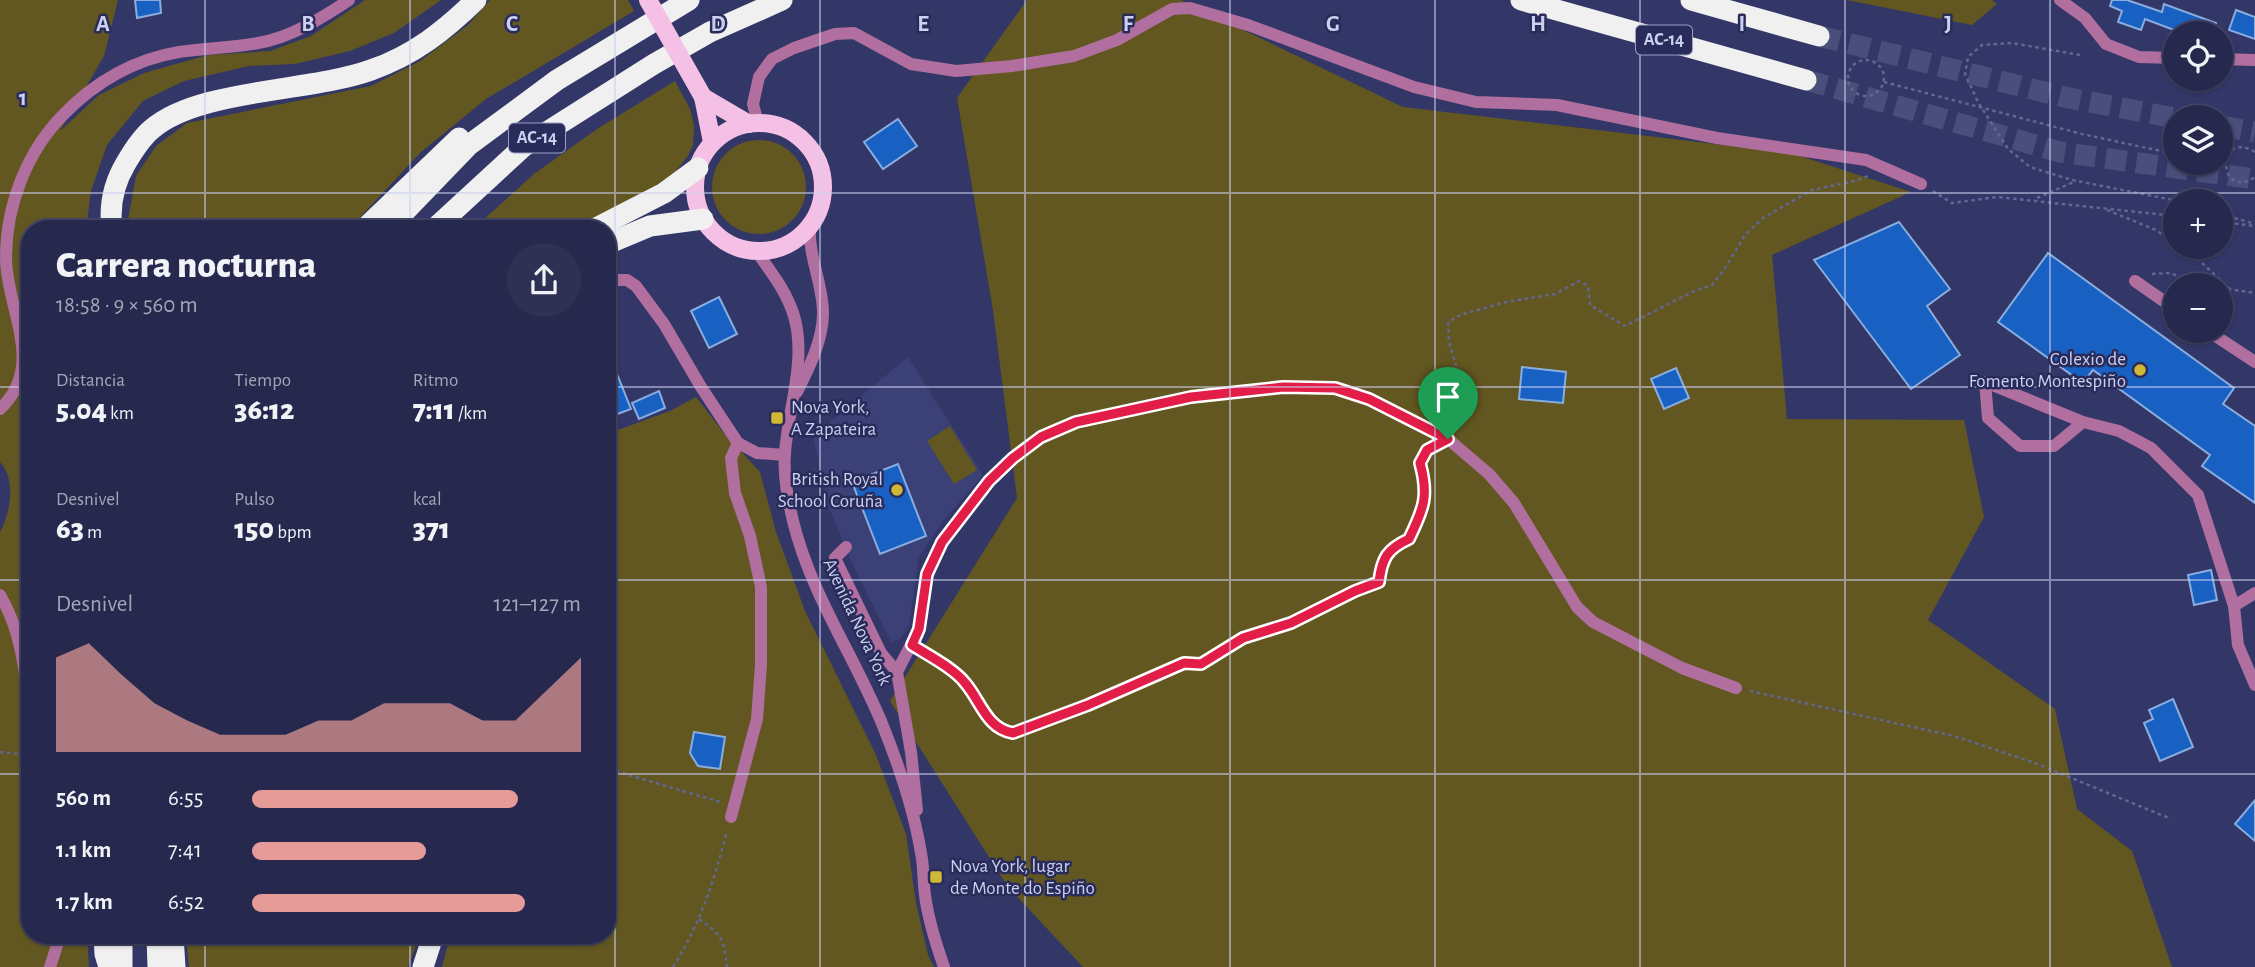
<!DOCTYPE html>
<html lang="es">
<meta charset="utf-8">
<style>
body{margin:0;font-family:"Alegreya Sans",sans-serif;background:#2e3154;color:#f1f3f6;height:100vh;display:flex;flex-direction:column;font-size:26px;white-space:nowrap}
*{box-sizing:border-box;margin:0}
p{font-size:23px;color:#a4a6b6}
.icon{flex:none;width:38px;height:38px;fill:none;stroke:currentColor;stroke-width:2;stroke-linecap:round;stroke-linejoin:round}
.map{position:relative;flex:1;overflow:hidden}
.panel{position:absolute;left:21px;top:220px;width:595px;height:724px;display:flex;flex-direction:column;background:#26294d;border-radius:28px;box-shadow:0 2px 5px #0004,0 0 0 2px #424565}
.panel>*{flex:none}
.buttons{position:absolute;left:2163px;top:21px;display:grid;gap:14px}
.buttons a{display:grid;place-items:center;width:70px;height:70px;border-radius:50%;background:#26294d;box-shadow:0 2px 5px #0004,0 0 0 2px #424565;font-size:35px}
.pin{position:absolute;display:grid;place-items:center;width:60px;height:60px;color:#fff;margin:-72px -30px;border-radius:50% 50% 50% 0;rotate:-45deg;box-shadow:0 0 7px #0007}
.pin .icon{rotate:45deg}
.round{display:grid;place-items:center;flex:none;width:74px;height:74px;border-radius:37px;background:#2e3154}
.headline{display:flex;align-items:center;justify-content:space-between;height:119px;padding:0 35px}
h1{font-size:38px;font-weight:800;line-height:52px}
.figures{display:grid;grid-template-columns:repeat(3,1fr);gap:10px;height:119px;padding:7px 35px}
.figures div{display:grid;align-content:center}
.figures b{font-size:30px;font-weight:800}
.figures small{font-size:19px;font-weight:400}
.figures p{font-size:19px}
.chart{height:196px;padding:14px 35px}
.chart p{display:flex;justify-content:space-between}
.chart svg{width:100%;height:126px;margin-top:7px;fill:#e69b98;opacity:.7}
ul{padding:0 35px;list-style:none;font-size:23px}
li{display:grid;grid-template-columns:112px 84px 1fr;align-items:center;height:52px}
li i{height:18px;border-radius:9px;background:#e69b98}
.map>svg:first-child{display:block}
.built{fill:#3b4077}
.green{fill:#625720}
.building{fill:#1861c2;stroke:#8aaddf;stroke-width:2}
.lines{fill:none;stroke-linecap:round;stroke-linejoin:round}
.highway-tunnel{stroke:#4a4e7b;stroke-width:21;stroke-dasharray:21 10;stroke-linecap:butt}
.path{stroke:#626691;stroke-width:2.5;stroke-dasharray:3.5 3.5;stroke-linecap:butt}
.minor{stroke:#b06f9e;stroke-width:12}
.major{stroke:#f5c0e5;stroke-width:18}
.highway{stroke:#f0f0f0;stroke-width:21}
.major-bridge{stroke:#f5c0e5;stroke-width:18}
.route-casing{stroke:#fff;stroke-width:14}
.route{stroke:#e11d48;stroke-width:9}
.grid{fill:none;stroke:#cbd0ee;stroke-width:2;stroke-opacity:0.55}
.poi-dot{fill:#d1b736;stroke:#292c5b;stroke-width:2.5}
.labels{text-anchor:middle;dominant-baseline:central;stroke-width:5;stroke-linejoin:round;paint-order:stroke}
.shield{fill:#292c5b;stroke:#9a9fc2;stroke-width:2}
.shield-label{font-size:18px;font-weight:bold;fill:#cbd0ee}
.poi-label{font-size:19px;fill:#cbd0ee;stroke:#292c5b;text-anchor:end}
.street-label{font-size:19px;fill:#cbd0ee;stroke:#292c5b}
.grid-label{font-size:23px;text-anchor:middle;font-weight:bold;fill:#cbd0ee;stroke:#292c5b;stroke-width:5;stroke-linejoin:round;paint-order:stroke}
</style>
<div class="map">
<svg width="2255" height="967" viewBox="0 0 2255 967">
<rect width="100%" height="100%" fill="#333767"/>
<!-- built -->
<polygon class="built" points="908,357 983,475 943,521 919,557 909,626 901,638 891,642 852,563 828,505 813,436"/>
<!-- green -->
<g class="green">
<path d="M 0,0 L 118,0 L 104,56 L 60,131 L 99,95 L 144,73 L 208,55 L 270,51 L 311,36 L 365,0 L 441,0 L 394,33 L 350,51 L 295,64 L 249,66 L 184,81 L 143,101 L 107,145 L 91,191 L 86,229 L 30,229 L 30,936 L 87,936 L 89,967 L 0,967 L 0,532 C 11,512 16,479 0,462 Z"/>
<polygon points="490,0 628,0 634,11 486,99 421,152 349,229 130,229 128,220 136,176 156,146 187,123 371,86 420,61 468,25"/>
<polygon points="1027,0 1181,0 1403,107 1791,153 1911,192 1772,255 1787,419 1964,420 1984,517 1928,620 2055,709 2077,809 2132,851 2172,967 1083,967 1008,887 890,701 1017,498 993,310 957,98"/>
<polygon points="1847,0 1992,0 1997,4 1972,25"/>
<polygon points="675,81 690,109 694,125 693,145 688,156 675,172 656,186 572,229 473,229 534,174 597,129"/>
<circle cx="759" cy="187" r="47"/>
<polygon points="696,397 724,433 760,472 776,532 805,611 876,755 906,834 916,903 928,955 934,967 442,967 450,936 607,936 607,434 670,411"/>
<polygon points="950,426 977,470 954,484 927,441"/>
<polygon points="186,936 269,936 309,941 335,936 419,936 408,967 189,967"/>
</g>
<!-- building -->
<g class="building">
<polygon points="135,0 160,0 161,13 137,18"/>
<polygon points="2112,0 2127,0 2162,12 2164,4 2216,23 2211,33 2182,33 2145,19 2141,30 2118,22 2122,11 2110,6"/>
<polygon points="2236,10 2255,17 2255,39 2229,30"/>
<polygon points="898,119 917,146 883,169 864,142"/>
<polygon points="1899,222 1950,289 1927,306 1960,355 1911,389 1814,260"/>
<polygon points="2048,253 2234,388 2223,404 2255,426 2255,503 2202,466 2210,455 2093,370 2083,383 1998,322"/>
<polygon points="719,297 737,334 709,348 691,311"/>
<polygon points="607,349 631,409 607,418"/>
<polygon points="1522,367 1566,372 1563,403 1519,399"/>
<polygon points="1676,368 1689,398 1664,409 1651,379"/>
<polygon points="659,391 665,408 639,419 632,403"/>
<polygon points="898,464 926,536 880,554 852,482"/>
<polygon points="2211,570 2217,600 2194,605 2188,575"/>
<polygon points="2173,699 2193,747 2160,761 2144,723 2153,719 2149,710"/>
<polygon points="694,732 725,737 720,769 698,766 690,753"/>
<polygon points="2255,800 2255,841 2235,824"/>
</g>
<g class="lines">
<!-- highway-tunnel -->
<g class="highway-tunnel">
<polyline points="1819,36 2064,97 2175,118"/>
<polyline points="1806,80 2060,152 2255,179"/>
<polyline points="2221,126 2255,132"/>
</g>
<!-- path -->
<g class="path">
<polyline points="2080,55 2012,43 1982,45 1968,57 1965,74 1978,102 2008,149 2030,167 2072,180 2178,201"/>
<circle cx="1866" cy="78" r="18"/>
<polyline points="1884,82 2082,134 2175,154"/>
<path d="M 2255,152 C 2215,128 2218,202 2255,177"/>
<polyline points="1933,191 1952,203 1997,197 2175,216"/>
<polyline points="2037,198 2076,181"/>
<polyline points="2107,210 2156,230 2175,244"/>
<polyline points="2221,214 2255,224"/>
<polyline points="2221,222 2255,226"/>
<polyline points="2179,247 2201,262 2231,290"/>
<polyline points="2152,274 2169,273 2210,285"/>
<polyline points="2221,288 2255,293"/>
<polyline points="1446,421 1452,399 1452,377 1456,365 1449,342 1448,322 1460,315 1506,302 1555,294 1579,281 1588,286 1590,305 1625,326 1692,292 1712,285 1725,268 1745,235 1763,218 1812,190 1855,181 1868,176"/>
<path d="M 924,652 C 937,660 955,671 965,682 C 981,701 984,729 1013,733 L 1088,705 L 1184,662 L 1201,664 L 1243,638 L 1291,623 L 1355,591 L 1379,582 C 1383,558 1387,549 1409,539 C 1424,509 1429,496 1420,463 L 1427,450 L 1434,447"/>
<polyline points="1750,691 1954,736 2035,763 2171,819"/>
<polyline points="0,752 30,755"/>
<polyline points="609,769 720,802"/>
<path d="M 699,919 C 722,935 724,939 727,967"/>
<path d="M 673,967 C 701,923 714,880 727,831"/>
</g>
<!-- minor -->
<g class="minor">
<polyline points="2060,0 2085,18 2106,44 2139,57 2175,58"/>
<polyline points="2221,59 2255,60"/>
<polyline points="758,123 753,104 759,77 772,59 794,48 835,34 854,33 911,64 956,71 1012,66 1074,56 1117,40 1172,9 1190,8 1248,25 1414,87 1476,102 1557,105 1717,138 1866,160 1921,184"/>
<path d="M 757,252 C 771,272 787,292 794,316 C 807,360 788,409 785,453 C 783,476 788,499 793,521 C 811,595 855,657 883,726 C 899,766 914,810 921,853 C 924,867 923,881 925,895 C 928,920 936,944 944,967"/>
<polyline points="611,280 627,280 636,286 664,324 701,387 738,443 757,453 785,455"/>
<polyline points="2135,281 2175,309"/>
<polyline points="2208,331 2255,362"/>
<path d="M 797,392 C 809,368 823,340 823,313 C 823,284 808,256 810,226"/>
<path d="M 0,409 C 47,365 6,309 6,258 C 6,205 27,151 64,114 C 95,82 135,59 179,52 C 205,48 232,48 258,43 C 290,38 322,18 349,0"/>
<polyline points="2083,422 2054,446 2020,446 1988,418 1985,382 2083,422 2119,431 2151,448 2198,495 2234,606 2238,645 2255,685"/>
<polyline points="846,547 835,558 881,653 897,672"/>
<path d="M 0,595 C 22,632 25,673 30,715"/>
<polyline points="2234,606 2255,593"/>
<polyline points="897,672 919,629 927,574 942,542 989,481 1013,458 1041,437 1076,422 1191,397 1283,387 1335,388 1369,399 1448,439 1489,474 1514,503 1577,607 1593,622 1682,668 1736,688"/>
<polyline points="897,672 911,752 917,810"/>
<polyline points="731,817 757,719 761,665 761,587 750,536 735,493 731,458 738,443"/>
<polyline points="50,967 60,936"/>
</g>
<!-- major -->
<g class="major">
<polyline points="703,97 749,124"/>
<polyline points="703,97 712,142"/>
<circle cx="759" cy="187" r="64"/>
</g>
<!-- highway -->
<g class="highway">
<polyline points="1521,0 1806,80"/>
<polyline points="1691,0 1819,36"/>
<path d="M 112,229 C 109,206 114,183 126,163 C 133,151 141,138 152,129 C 198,89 310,92 371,70 C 414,55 444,31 476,0"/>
<polyline points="364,229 459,138"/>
<polyline points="388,229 469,145 557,80 689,0"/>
<polyline points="434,229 523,147 654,64 710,32 782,0"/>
<polyline points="594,229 664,193 698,168"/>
<polyline points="607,244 650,226 703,219"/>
<polyline points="104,936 105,954 109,967"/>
<polyline points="157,936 158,967"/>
<polyline points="173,936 175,967"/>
<polyline points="122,967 122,936"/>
<polyline points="423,967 433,936"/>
</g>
<!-- major-bridge -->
<polyline class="major-bridge" points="648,0 703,97"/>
</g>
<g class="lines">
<defs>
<path id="route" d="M 1283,387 L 1335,388 L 1369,399 L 1448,439 L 1427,450 L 1420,463 C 1429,496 1424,508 1409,539 C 1387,549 1382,558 1379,582 L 1355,591 L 1291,623 L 1243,638 L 1201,664 L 1184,663 L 1088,705 L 1013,733 C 987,729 981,702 966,684 C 955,669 928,655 912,645 L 919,629 L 927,574 L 942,542 L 989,481 L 1013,458 L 1041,437 L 1076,422 L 1191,397 Z"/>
</defs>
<!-- route casing -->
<use href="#route" class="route-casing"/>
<!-- route -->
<use href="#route" class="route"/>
</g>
<!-- grid -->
<path class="grid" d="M 205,0 L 205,229M 410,0 L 410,229M 615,0 L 615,967M 820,0 L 820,967M 1025,0 L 1025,967M 1230,0 L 1230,967M 1435,0 L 1435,967M 1640,0 L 1640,967M 1845,0 L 1845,967M 2050,0 L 2050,967M 0,193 L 2255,193M 0,387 L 30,387M 607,387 L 2255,387M 0,580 L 30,580M 607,580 L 2255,580M 0,774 L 30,774M 607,774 L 2255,774M 205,936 L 205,967M 410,936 L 410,967"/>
<!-- markers -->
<g class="poi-dot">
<circle cx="2140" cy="370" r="7"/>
<rect x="770" y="411" width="14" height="14" rx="3.5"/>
<circle cx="897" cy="490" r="7"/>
<rect x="929" y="870" width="14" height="14" rx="3.5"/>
</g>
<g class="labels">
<!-- shield labels -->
<g class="shield">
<rect x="1636" y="25.5" width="56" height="29" rx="5"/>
<rect x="509" y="123.5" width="56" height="29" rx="5"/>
</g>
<g class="shield-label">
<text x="1664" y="40">AC-14</text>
<text x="537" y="138">AC-14</text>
</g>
<!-- poi labels -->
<g class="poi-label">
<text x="2126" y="359">Colexio de<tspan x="2126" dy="22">Fomento Montespiño</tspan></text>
<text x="791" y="407" text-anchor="start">Nova York,<tspan x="791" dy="22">A Zapateira</tspan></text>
<text x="883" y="479">British Royal<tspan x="883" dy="22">School Coruña</tspan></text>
<text x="950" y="866" text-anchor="start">Nova York, lugar<tspan x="950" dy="22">de Monte do Espiño</tspan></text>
</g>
<!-- street labels -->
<g class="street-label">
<text transform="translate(857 622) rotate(65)">Avenida Nova York</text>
</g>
</g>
<g class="grid-label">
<text x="103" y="31">A</text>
<text x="308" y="31">B</text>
<text x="512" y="31">C</text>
<text x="718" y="31">D</text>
<text x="923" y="31">E</text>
<text x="1128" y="31">F</text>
<text x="1333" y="31">G</text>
<text x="1538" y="31">H</text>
<text x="1742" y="31">I</text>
<text x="1948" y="31">J</text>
<text x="23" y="105">1</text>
</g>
</svg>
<div class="buttons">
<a><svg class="icon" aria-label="locate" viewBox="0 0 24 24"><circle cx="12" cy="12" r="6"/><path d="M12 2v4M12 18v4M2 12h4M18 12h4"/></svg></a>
<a><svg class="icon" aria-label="layers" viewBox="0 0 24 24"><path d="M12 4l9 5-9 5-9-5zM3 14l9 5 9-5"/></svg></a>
<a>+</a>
<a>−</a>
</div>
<div class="pin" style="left:1448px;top:439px;background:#1e9e55"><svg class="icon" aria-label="arrive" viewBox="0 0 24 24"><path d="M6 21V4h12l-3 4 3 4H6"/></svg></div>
<section class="panel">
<div class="headline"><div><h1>Carrera nocturna</h1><p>18:58 · 9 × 560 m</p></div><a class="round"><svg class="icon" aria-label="share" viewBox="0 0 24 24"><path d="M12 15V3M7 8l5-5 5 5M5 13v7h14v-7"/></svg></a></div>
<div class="figures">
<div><p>Distancia</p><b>5.04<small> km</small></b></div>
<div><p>Tiempo</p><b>36:12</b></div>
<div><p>Ritmo</p><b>7:11<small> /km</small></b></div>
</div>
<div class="figures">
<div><p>Desnivel</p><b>63<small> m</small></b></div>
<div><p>Pulso</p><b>150<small> bpm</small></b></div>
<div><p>kcal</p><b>371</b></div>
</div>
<div class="chart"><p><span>Desnivel</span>121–127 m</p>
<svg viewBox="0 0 160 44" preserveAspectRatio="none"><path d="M0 44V11L10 6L20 17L30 27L40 33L50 38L60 38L70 38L80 33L90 33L100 27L110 27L120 27L130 33L140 33L150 22L160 11V44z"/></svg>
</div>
<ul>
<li><b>560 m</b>6:55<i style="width:81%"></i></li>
<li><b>1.1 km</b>7:41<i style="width:53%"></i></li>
<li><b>1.7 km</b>6:52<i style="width:83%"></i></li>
</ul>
</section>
</div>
